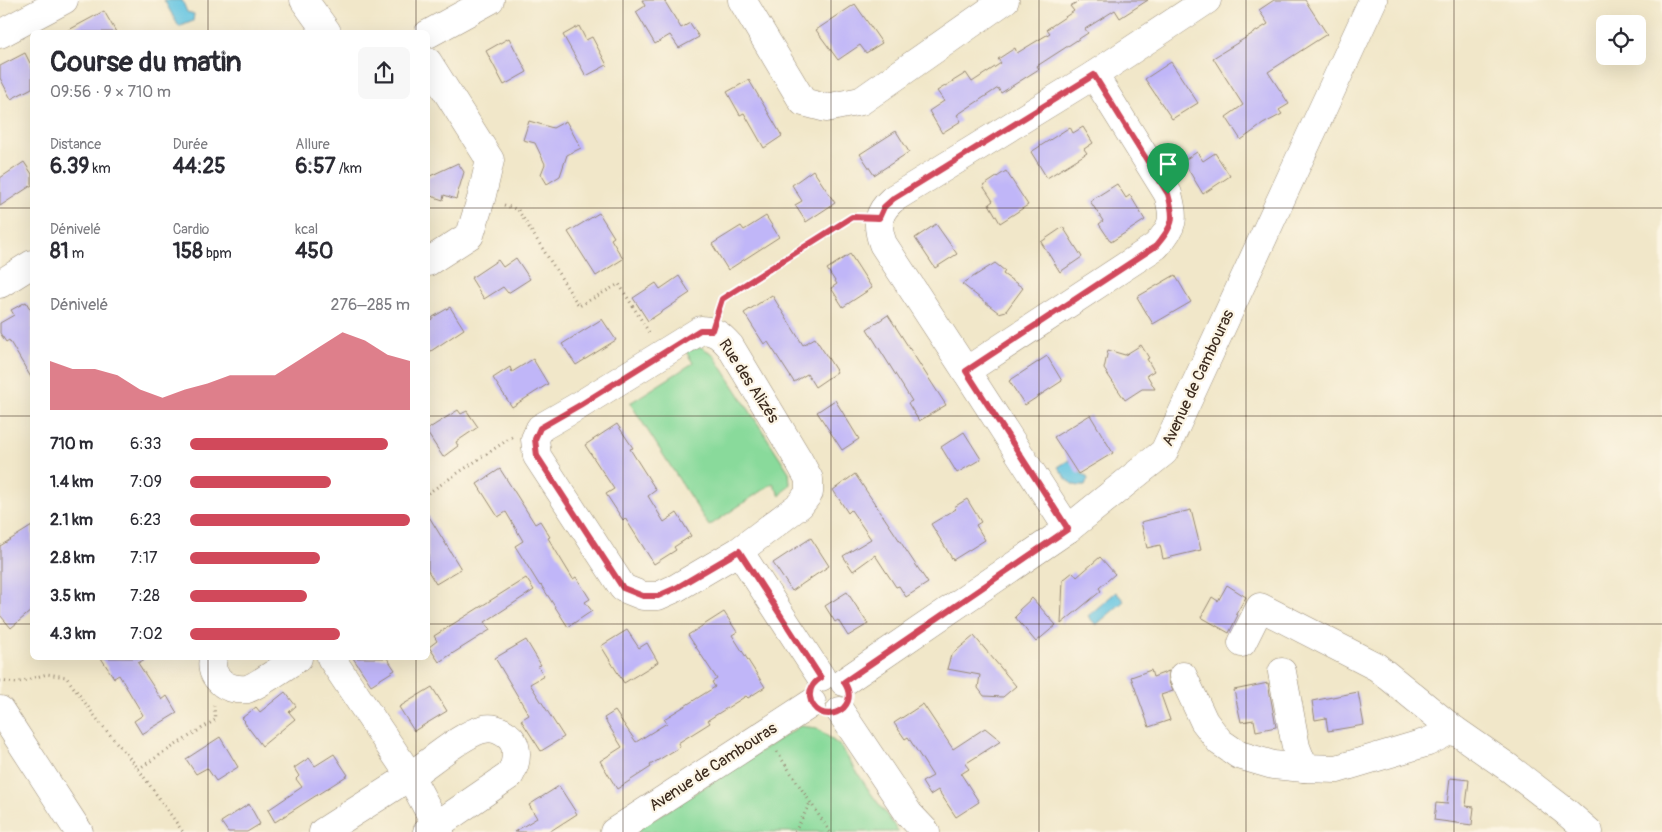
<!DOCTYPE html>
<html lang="fr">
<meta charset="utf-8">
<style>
body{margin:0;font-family:Pangolin,sans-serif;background:#f7f7f7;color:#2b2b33;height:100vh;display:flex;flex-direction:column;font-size:19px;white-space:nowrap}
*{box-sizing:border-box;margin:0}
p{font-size:16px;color:#7c7c81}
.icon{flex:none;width:28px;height:28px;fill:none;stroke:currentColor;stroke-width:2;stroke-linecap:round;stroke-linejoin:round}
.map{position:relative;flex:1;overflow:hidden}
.sheet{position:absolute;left:30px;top:30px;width:400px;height:630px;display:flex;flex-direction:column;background:#fff;border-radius:8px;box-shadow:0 5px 20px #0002}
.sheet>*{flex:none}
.controls{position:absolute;left:1596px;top:15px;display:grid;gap:10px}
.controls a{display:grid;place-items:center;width:50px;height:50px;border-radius:8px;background:#fff;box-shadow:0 5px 20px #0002;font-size:25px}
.pin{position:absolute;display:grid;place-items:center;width:42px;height:42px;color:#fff;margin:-51px -21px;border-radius:50% 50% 50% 0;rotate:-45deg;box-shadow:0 0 5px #0007}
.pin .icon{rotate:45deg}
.round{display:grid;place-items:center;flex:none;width:52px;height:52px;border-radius:8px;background:#f7f7f7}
.overview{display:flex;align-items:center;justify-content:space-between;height:85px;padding:0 20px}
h1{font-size:28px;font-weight:800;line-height:38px}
.metrics{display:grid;grid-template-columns:repeat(3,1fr);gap:8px;height:85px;padding:5px 20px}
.metrics div{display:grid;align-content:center}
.metrics b{font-size:21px;font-weight:800}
.metrics small{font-size:14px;font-weight:400}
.metrics p{font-size:14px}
.chart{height:140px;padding:10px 20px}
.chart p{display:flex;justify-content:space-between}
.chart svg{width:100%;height:90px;margin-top:5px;fill:#d1495b;opacity:.7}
ul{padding:0 20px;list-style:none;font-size:16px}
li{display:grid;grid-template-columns:80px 60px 1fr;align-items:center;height:38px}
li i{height:12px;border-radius:6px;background:#d1495b}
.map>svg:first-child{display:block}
.green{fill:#89da9b;stroke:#62825c}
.water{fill:#63c4e1;stroke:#4f7780}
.building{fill:#c0b6f8}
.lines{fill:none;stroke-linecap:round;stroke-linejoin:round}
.minor-casing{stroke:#968874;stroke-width:29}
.major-casing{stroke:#968874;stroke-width:29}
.path{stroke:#968874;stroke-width:3;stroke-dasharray:1 4;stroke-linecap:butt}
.minor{stroke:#fff;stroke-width:28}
.major{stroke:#fff;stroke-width:28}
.route-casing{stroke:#fff;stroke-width:10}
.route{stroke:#d1495b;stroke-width:6}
.grid{fill:none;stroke:#3b2a1e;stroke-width:1;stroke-opacity:0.55}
.labels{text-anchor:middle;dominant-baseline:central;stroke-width:4.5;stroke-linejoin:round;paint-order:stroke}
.street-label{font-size:16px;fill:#3b2a1e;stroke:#fcf5e5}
</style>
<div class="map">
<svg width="1662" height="832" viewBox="0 0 1662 832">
<rect width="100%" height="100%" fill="#fcf5e5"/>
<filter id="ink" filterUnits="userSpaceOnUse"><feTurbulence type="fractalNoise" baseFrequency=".02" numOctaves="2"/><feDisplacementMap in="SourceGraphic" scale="10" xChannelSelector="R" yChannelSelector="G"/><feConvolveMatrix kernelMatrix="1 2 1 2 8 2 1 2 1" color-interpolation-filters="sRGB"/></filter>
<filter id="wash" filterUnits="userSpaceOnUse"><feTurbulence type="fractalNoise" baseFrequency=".0096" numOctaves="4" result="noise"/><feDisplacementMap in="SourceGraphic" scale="20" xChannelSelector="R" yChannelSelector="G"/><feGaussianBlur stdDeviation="1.12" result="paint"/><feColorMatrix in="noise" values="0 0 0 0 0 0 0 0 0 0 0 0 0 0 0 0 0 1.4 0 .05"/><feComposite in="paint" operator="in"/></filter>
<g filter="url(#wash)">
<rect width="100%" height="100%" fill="#f1e7c9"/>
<!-- green -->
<g class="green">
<polygon points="701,347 713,354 789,472 790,484 780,496 773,483 709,526 630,403 693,363 685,350"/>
<polygon points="800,726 817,728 840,746 870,792 899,832 634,832"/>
</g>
<!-- water -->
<g class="water">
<polygon points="164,0 182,0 187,12 194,14 193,21 179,27"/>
<path d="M 1069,460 L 1079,472 L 1086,476 L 1088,479 L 1085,486 C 1069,487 1067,479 1058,467 Z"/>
<polygon points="1116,592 1124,601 1096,625 1088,616"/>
</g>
<g id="blocks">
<!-- building -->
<g class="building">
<polygon points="642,0 664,0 681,28 690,23 699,37 679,48 670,35 655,44 636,12 645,6"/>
<polygon points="1081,0 1148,0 1120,18 1115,10 1085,29 1088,33 1037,66 1039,69 1001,93 998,88 957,115 961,121 942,133 929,111 944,101 937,91 966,73 972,82 1001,63 998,59 1015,48 1017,53 1050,33 1047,29 1074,11 1070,6"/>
<polygon points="1274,0 1305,0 1327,34 1268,72 1289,104 1279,110 1282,114 1263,124 1241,140 1226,117 1243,105 1213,58 1268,24 1259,10"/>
<polygon points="855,4 882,43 866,53 860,45 838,60 816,30"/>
<polygon points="104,11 116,32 65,32"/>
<polygon points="579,26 586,40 592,37 607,65 586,76 563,35"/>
<polygon points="509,38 527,72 504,85 486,51"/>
<polygon points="25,53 32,67 32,88 11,99 0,78 0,66"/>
<polygon points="1171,62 1198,103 1172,119 1145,79"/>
<polygon points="749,80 782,136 764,148 744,113 740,115 727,92"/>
<polygon points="529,121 553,128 566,121 581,148 567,155 560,176 547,184 541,174 545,164 535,143 523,140"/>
<polygon points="1070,127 1073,133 1083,127 1093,143 1084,149 1087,153 1047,178 1031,152"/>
<polygon points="896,131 909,152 874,175 860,154"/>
<polygon points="1197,152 1203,161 1215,153 1230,176 1203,194 1183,161"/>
<polygon points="24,162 32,174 32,185 0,206 0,178"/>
<polygon points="458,163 464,172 456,199 444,195 443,200 428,195 428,177"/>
<polygon points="813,170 835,203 806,222 795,205 802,201 792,185"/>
<polygon points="1006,171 1028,205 1000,223 989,204 993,201 983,186"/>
<polygon points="1117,184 1126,198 1130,195 1145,220 1111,242 1099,224 1103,221 1090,201"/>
<polygon points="599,213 614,237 611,239 623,259 596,276 568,232"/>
<polygon points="766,216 779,237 728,270 712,244 741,226 744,230"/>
<polygon points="936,224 957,254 935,268 915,238"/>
<polygon points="1063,227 1082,257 1060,272 1041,242"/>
<polygon points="850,254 872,288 843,307 831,288 837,284 827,269"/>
<polygon points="516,258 530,279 508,293 503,287 484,299 471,278 498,260 503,267"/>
<polygon points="995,263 1005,271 1003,274 1023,288 1006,311 999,313 962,284"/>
<polygon points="1175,275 1191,302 1153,324 1137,297"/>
<polygon points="679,276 690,293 648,321 633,298 656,283 660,289"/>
<polygon points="772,295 803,345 815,338 837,372 815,387 807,374 794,382 768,342 764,344 744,313"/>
<polygon points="26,302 32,312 32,379 9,340 6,342 0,333 0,323 14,315 11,310"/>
<polygon points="450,307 464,329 428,353 428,315 431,320 433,317"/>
<polygon points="888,315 946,405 919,421 908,403 912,401 867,329"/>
<polygon points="602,319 616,340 576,365 562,344"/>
<polygon points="1141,345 1149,358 1147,359 1154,371 1147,375 1155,389 1142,389 1125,400 1104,369 1108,350 1125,355"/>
<polygon points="1047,356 1062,381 1025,405 1009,381"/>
<polygon points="533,359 548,384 512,407 493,378 510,367 512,372"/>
<polygon points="835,400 859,439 842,450 817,412"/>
<polygon points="458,410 461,414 467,411 478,427 456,442 458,446 443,457 428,434 428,429"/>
<polygon points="1090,415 1113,453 1078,474 1054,437"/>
<polygon points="617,424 633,448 630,449 656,490 648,496 664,522 677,513 691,536 674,547 676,550 654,564 625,518 623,520 606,494 614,489 585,445"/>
<polygon points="964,432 981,459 957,473 941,447"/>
<polygon points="500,469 535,524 540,521 550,537 548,538 573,579 576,577 590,599 585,602 592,611 568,627 541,585 540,586 515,546 523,541 506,512 498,517 477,484"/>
<polygon points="855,474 928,583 906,597 899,586 896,587 875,555 853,571 843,556 871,539 851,510 848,513 833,490"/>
<polygon points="967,499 981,522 976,525 985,540 953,560 931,524 956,509 954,507"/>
<polygon points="1191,510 1201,550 1163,559 1160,545 1147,548 1141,522"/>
<polygon points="428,515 461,569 436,584 428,571"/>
<polygon points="32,526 32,610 11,628 0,615 0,546"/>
<polygon points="811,538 829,566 792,591 773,563"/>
<polygon points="1100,557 1115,574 1099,588 1101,591 1061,624 1063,580 1073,572 1077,577"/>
<polygon points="526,578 534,590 485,622 490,630 439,662 429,647 437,641 434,636"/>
<polygon points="1227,585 1246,597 1236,614 1238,615 1229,633 1201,617 1212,597 1218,601"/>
<polygon points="847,592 868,624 848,636 838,620 835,622 825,606"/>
<polygon points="1032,598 1056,625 1036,642 1015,617 1020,612 1019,610"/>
<polygon points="724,612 737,632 732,635 765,687 748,698 746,696 708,720 710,723 678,743 680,747 650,765 651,767 617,789 600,761 622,747 604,718 615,711 636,742 667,723 664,719 715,687 712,682 717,679 688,635"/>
<polygon points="627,630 639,648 647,643 658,662 624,683 601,646"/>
<polygon points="974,636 1016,686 1003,697 984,696 978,688 980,675 947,669 951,655"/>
<polygon points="526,640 541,665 538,666 544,676 530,684 564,737 541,751 521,720 529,715 495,658"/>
<polygon points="101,658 147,658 138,663 162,700 167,696 177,713 142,734 134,721 143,715 119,675 114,678"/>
<polygon points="353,658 387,658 395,670 371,685"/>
<polygon points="1151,670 1153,677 1169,671 1169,682 1173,691 1161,695 1170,720 1149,727 1131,677"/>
<polygon points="1268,683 1276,727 1256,731 1254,720 1241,722 1234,690"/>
<polygon points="432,687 447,711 414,731 399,707"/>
<polygon points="285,692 296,706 289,712 295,719 262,746 244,722 245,721 242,718 256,707 260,712"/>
<polygon points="1358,692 1364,725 1328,731 1326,718 1315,720 1312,701"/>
<polygon points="923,704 953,749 985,728 1001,741 965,764 969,769 961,774 979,802 956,817 938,790 930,795 922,782 933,776 908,737 905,739 894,723"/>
<polygon points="220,737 238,767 216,781 207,768 196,774 186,759"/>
<polygon points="334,754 348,775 275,822 268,810 302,787 296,779 299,776 294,768 309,758 315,766"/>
<polygon points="1450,778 1469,780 1466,806 1474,807 1472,825 1434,820 1436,803 1447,804"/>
<polygon points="559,786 577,814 549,832 514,832 537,818 529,805"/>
<polygon points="249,804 260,824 247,832 228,832 221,822"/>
</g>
</g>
</g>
<g filter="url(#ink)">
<use href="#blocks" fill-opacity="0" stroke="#968874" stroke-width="1"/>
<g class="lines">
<defs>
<g id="minor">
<polyline points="304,0 327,32"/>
<polyline points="742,0 803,102 826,108 861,101 1005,0"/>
<polyline points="0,34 64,0"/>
<polyline points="428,34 490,0"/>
<polyline points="428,62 490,160 481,199 470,235 428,262"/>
<polyline points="0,284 32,264"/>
<path d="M 966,371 L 1156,246 C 1174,226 1175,219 1168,194 L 1094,75"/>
<path d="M 1068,529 L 966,371 L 883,244 C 876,224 877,213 893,199 L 1094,75 L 1207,0"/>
<path d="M 739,551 L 676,588 L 658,596 L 643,596 L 623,588 L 537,456 L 535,439 L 540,428 L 580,405 L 701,330 C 716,331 720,335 730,346 L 798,459 L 809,479 L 809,493 L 800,505 L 739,551 L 821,677"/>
<polyline points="1242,643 1260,607 1377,667 1453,729 1509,768 1565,811 1589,832"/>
<path d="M 213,658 C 211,668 213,675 221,682 C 227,688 238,690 247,689 C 256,687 288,664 298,658"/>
<polyline points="331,658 410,776 440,832"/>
<polyline points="1282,672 1296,747 1304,768"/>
<polyline points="1183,676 1204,721 1220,742 1239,755 1273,765 1304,768 1337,769 1428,742 1453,729"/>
<polyline points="844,682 1068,529 1164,452 1373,0"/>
<polyline points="840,711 909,814 926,832"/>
<path d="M 323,832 C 352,813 382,795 410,776 C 428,764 465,732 484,729 C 495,726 511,734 515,746 C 518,757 515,766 510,775 L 427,832"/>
<polyline points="614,832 812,703"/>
</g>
<polyline id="major" points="0,710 79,832"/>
</defs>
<!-- minor casing -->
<use href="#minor" class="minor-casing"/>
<!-- major casing -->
<use href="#major" class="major-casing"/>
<!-- path -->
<g class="path">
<polyline points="504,205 518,210 579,306 619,284 650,334"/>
<polyline points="719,311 722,299 852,217 857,217"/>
<polyline points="428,493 512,437"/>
<polyline points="0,681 16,683 47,674 66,677 100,723 134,763 183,832"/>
<polyline points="777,752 830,832"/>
<polyline points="138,769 215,720 214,704"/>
<polyline points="795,832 810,803"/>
</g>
<!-- minor -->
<use href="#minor" class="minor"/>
<!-- major -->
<use href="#major" class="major"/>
</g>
</g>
<g class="lines" filter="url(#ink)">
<defs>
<path id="route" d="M 1094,75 L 1168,194 C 1175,219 1174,225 1156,246 L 966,371 L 1068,529 L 844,682 C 864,712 815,728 810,697 C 809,689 814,682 821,678 L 739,551 L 676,588 L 658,596 L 643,596 L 623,588 L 537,456 L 535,439 L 540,428 L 580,405 L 700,330 L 712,330 L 722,299 L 852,217 L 879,218 L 884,207 L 893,199 Z"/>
</defs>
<!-- route casing -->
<use href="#route" class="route-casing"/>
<!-- route -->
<use href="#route" class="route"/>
</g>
<!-- grid -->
<path class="grid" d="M 208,0 L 208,32M 416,0 L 416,32M 623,0 L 623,832M 831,0 L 831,832M 1039,0 L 1039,832M 1246,0 L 1246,832M 1454,0 L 1454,832M 0,208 L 32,208M 428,208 L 1662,208M 0,416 L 32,416M 428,416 L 1662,416M 0,624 L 32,624M 428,624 L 1662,624M 208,658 L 208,832M 416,658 L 416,832"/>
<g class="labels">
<!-- street labels -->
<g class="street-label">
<text transform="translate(1198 378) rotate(-65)">Avenue de Cambouras</text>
<text transform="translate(749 381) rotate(57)">Rue des Alizés</text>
<text transform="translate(713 767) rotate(-33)">Avenue de Cambouras</text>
</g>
</g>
</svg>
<div class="controls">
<a><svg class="icon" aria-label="locate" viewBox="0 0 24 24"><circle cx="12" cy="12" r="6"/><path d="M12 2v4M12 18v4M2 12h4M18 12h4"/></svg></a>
</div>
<div class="pin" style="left:1168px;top:194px;background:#1e9e55"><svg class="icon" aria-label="arrive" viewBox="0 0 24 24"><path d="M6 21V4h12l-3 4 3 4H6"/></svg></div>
<section class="sheet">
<div class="overview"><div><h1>Course du matin</h1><p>09:56 · 9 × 710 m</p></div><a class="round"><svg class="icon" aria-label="share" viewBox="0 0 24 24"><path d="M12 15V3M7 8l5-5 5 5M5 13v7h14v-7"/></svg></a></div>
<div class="metrics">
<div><p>Distance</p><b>6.39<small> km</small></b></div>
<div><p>Durée</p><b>44:25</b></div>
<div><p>Allure</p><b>6:57<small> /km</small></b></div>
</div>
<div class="metrics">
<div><p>Dénivelé</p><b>81<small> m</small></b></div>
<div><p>Cardio</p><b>158<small> bpm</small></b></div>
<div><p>kcal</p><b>450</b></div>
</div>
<div class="chart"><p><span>Dénivelé</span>276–285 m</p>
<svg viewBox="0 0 160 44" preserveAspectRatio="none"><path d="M0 44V20L10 24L20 24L30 27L40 34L50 38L60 34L70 31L80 27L90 27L100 27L110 20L120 13L130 6L140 10L150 17L160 20V44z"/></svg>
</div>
<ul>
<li><b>710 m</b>6:33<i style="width:90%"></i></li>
<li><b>1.4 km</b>7:09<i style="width:64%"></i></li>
<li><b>2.1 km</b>6:23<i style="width:100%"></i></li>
<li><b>2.8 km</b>7:17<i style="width:59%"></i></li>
<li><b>3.5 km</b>7:28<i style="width:53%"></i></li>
<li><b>4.3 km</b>7:02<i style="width:68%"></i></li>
</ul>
</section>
</div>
